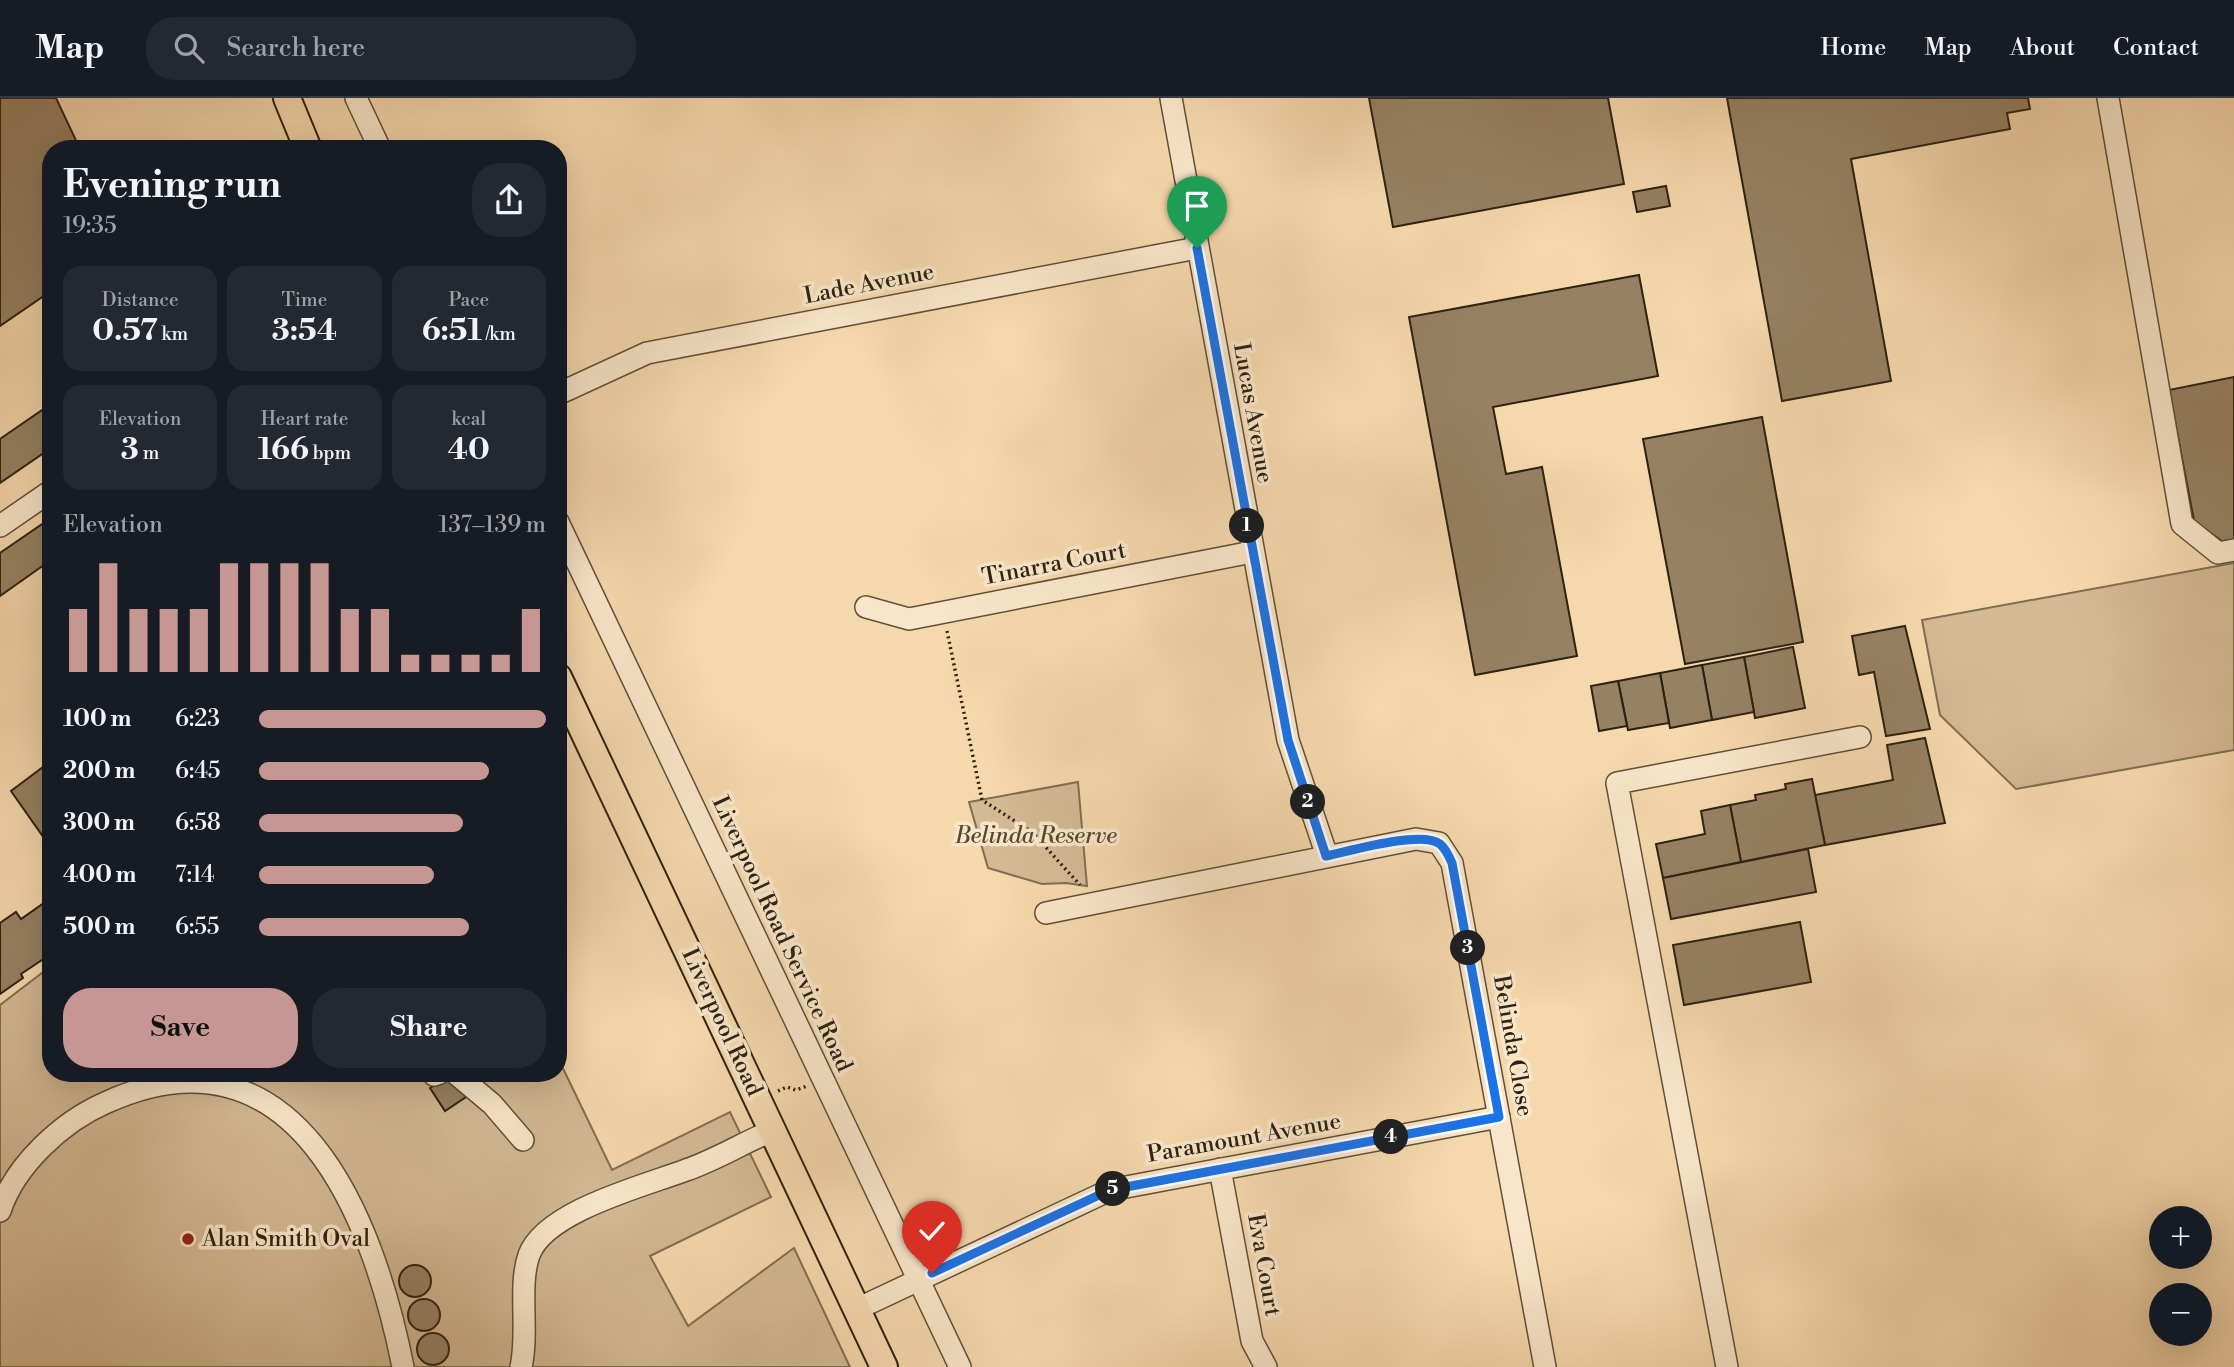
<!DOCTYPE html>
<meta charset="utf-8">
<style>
body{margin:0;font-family:"Libre Bodoni",serif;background:#242831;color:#f1f3f6;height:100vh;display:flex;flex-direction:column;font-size:26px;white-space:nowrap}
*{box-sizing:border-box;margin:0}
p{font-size:23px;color:#9ea1a6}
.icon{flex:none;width:38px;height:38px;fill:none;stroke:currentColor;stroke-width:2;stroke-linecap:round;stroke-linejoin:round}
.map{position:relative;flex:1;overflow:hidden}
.panel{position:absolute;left:42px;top:42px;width:525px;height:942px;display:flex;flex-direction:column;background:#171b24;border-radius:28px;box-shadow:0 7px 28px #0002}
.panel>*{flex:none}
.buttons{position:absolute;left:2149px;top:1108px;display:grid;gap:14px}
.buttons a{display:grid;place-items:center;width:63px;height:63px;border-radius:50%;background:#171b24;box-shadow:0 7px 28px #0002;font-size:35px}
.pin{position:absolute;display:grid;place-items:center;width:60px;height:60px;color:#fff;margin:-72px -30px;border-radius:50% 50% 50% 0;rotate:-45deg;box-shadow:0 0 7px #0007}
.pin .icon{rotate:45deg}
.km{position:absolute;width:35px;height:35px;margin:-18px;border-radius:50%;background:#222;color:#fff;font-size:19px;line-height:35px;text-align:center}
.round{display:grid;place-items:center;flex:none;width:74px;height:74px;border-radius:28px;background:#242831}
.head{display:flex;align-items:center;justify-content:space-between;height:119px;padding:0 21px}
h1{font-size:38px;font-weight:700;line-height:52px}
.stats{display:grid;grid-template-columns:repeat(3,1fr);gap:10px;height:119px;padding:7px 21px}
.stats div{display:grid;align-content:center;border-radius:18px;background:#242831;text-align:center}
.stats b{font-size:30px;font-weight:700}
.stats small{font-size:19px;font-weight:400}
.stats p{font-size:19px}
.chart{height:196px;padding:14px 21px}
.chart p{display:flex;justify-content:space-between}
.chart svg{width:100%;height:126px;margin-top:7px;stroke:#c59692;stroke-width:6}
.button{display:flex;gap:14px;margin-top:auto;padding:14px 21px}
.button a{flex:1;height:80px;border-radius:28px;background:#c59692;color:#111;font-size:28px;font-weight:700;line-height:80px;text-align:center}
.button a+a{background:#242831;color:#f1f3f6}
ul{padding:0 21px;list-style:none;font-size:23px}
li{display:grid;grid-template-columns:112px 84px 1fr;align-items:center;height:52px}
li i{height:18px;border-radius:9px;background:#c59692}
header{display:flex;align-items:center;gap:42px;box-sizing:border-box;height:98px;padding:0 35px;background:#171b24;border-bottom:2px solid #363941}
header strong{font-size:33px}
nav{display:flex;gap:38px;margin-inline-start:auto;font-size:24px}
.search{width:490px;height:63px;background:#242831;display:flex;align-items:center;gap:18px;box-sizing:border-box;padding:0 24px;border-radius:28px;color:#9ea1a6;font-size:26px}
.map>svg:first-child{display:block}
.green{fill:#d4b993;stroke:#806e52;stroke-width:2}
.building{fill:#968163;stroke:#2d2212;stroke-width:2}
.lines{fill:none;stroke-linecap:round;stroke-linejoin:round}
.minor-casing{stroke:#5f5039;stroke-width:24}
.major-casing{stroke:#2d2212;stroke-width:30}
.path{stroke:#2d2212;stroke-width:3.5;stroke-dasharray:2 3.5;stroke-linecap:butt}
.minor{stroke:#f9e6ca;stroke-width:21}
.major{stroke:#f6d8ad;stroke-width:26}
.route-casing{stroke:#fff;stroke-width:14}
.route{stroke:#1a73e8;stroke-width:9}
.poi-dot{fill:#8f2418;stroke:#f9e6ca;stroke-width:2.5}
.labels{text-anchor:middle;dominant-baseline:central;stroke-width:7;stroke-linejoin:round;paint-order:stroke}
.street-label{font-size:23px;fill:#2d2212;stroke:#f9e6ca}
.park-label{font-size:23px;font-style:italic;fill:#574832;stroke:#f9e6ca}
.poi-label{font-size:23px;fill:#2d2212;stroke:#f9e6ca;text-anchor:start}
</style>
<header>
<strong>Map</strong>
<div class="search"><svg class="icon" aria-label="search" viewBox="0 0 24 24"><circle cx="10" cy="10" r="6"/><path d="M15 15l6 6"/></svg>Search here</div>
<nav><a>Home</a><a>Map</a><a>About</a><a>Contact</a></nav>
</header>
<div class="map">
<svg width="2234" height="1269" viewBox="0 0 2234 1269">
<rect width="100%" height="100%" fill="#f6d8ad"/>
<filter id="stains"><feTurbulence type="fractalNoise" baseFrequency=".00286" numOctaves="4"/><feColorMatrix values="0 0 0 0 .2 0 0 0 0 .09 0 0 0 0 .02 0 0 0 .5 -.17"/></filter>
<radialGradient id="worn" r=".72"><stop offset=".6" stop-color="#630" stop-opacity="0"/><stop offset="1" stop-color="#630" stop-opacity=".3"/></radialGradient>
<!-- green -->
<g class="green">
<polygon points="2234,465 2234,652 2016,691 1940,617 1922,522"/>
<polygon points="1078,684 1087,788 1066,785 1042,786 988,770 969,704"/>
<polygon points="51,868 51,975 558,975 558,960 612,1072 730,1014 771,1099 650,1158 688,1228 794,1150 850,1269 0,1269 0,907"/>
</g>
<!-- building -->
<g class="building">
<polygon points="0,0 56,0 80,51 51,51 51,193 0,228"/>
<polygon points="1369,0 1608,0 1624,86 1393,129"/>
<polygon points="1727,0 2028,0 2030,11 2007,15 2010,31 1851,61 1891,283 1782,303"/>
<polygon points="1666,88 1670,108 1637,114 1633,94"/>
<polygon points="1639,177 1658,278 1493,309 1506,376 1542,369 1577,558 1475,577 1409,219"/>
<polygon points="2234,279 2234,442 2223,444 2194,423 2169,292"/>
<polygon points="51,306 51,350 0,385 0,341"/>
<polygon points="1762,319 1803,544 1685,566 1643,341"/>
<polygon points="51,420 51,462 0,498 0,455"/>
<polygon points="1905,528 1930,631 1886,638 1874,574 1859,577 1852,538"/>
<polygon points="1793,549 1805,610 1755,620 1744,559"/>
<polygon points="1744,559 1754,614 1712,622 1702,567"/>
<polygon points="1702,567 1712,622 1670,630 1660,575"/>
<polygon points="1660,575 1669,625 1628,632 1618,583"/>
<polygon points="1618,583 1627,628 1599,633 1591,588"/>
<polygon points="51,637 51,657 45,641"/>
<polygon points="1925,640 1945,725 1825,747 1815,697 1893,682 1887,647"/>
<polygon points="51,663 51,750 11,693"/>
<polygon points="1812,681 1825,747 1741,764 1730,707 1756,702 1755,697 1786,691 1785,686"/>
<polygon points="1730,707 1741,764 1663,780 1656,746 1705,736 1701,713"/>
<polygon points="1808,751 1816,794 1671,821 1663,780"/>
<polygon points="51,800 51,856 21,876 23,880 0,896 0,825 16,814 21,821"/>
<polygon points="1800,824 1811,884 1684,907 1673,847"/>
<polygon points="451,977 466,999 445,1013 430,990"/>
<circle cx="415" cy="1183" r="16"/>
<circle cx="424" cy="1217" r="16"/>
<circle cx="433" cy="1251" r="16"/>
</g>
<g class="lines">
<defs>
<g id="minor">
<polyline points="356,0 380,51"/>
<polyline points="1171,0 1288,642 1327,758"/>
<polyline points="2108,0 2182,426 2218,455 2234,452"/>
<polyline points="558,296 647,255 1197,150"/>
<polyline points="558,424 960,1269"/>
<polyline points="0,428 51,393"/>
<polyline points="866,509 909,521 1252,454"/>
<polyline points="1046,815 1416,741 1439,745 1452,765 1545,1269"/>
<polyline points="455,975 492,1006 523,1042"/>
<polyline points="434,977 440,975"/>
<polyline points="1220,1071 1252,1243 1266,1269"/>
<path d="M 0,1113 C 15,1067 62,1024 105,1005 C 296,917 374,1122 403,1269"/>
<polyline points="857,1211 1110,1092 1499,1019"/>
<path d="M 521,1269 C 529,1233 518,1188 529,1157 C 545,1113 644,1088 686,1072 C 716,1062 744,1044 774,1032"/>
<polyline points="1727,1269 1617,685 1860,639"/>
</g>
<g id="major">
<polyline points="287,0 308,51"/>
<polyline points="558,579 884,1269"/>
</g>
</defs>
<!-- minor casing -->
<use href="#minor" class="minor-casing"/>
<!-- major casing -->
<use href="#major" class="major-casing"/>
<!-- path -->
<g class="path">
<polyline points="947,533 982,702 1032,734 1080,787"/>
<polyline points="778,993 787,989 796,992 807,988"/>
</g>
<!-- minor -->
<use href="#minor" class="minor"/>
<!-- major -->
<use href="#major" class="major"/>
</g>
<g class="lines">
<defs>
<path id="route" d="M 932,1175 L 1110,1092 L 1499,1019 L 1452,765 C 1449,758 1446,751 1440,746 C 1422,732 1350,753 1326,758 L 1288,642 L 1197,150"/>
</defs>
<!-- route casing -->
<use href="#route" class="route-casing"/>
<!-- route -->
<use href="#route" class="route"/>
</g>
<!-- markers -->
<circle class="poi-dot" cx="188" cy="1141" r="7"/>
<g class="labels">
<!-- street labels -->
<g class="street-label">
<text transform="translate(869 186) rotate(-11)">Lade Avenue</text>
<text transform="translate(1253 315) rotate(80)">Lucas Avenue</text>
<text transform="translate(1054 466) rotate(-11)">Tinarra Court</text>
<text transform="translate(782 836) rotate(65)">Liverpool Road Service Road</text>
<text transform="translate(722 924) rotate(65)">Liverpool Road</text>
<text transform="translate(1513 948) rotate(80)">Belinda Close</text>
<text transform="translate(1244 1040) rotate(-10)">Paramount Avenue</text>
<text transform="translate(1264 1167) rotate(80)">Eva Court</text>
</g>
<!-- park labels -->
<g class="park-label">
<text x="1036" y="738">Belinda Reserve</text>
</g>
<!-- poi labels -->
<g class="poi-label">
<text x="202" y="1141">Alan Smith Oval</text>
</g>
</g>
<rect width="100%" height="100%" filter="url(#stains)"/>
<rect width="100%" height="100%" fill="url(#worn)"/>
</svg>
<div class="buttons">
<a>+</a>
<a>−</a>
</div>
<div class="pin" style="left:1197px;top:150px;background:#1e9e55"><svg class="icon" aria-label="arrive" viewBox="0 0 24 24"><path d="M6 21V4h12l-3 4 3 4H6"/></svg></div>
<div class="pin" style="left:932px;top:1175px;background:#d93025"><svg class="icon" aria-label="check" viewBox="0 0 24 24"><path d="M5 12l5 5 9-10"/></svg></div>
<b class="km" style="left:1247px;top:428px">1</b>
<b class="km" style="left:1308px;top:704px">2</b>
<b class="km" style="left:1468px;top:850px">3</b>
<b class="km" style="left:1391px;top:1039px">4</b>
<b class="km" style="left:1113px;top:1091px">5</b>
<section class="panel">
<div class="head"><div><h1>Evening run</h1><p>19:35</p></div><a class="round"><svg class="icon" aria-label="share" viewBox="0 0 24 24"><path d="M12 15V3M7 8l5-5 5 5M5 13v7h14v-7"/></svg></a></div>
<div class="stats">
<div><p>Distance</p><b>0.57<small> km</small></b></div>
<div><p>Time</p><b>3:54</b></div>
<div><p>Pace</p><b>6:51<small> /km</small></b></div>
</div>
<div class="stats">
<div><p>Elevation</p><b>3<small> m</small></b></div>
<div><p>Heart rate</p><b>166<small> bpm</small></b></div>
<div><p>kcal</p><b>40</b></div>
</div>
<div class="chart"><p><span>Elevation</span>137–139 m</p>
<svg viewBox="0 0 160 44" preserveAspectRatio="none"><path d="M5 44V22M15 44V6M25 44V22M35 44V22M45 44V22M55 44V6M65 44V6M75 44V6M85 44V6M95 44V22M105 44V22M115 44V38M125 44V38M135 44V38M145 44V38M155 44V22"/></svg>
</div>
<ul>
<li><b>100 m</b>6:23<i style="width:100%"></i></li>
<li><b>200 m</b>6:45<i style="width:80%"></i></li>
<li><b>300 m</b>6:58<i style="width:71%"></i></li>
<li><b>400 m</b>7:14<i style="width:61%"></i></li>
<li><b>500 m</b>6:55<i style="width:73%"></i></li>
</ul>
<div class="button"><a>Save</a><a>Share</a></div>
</section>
</div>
